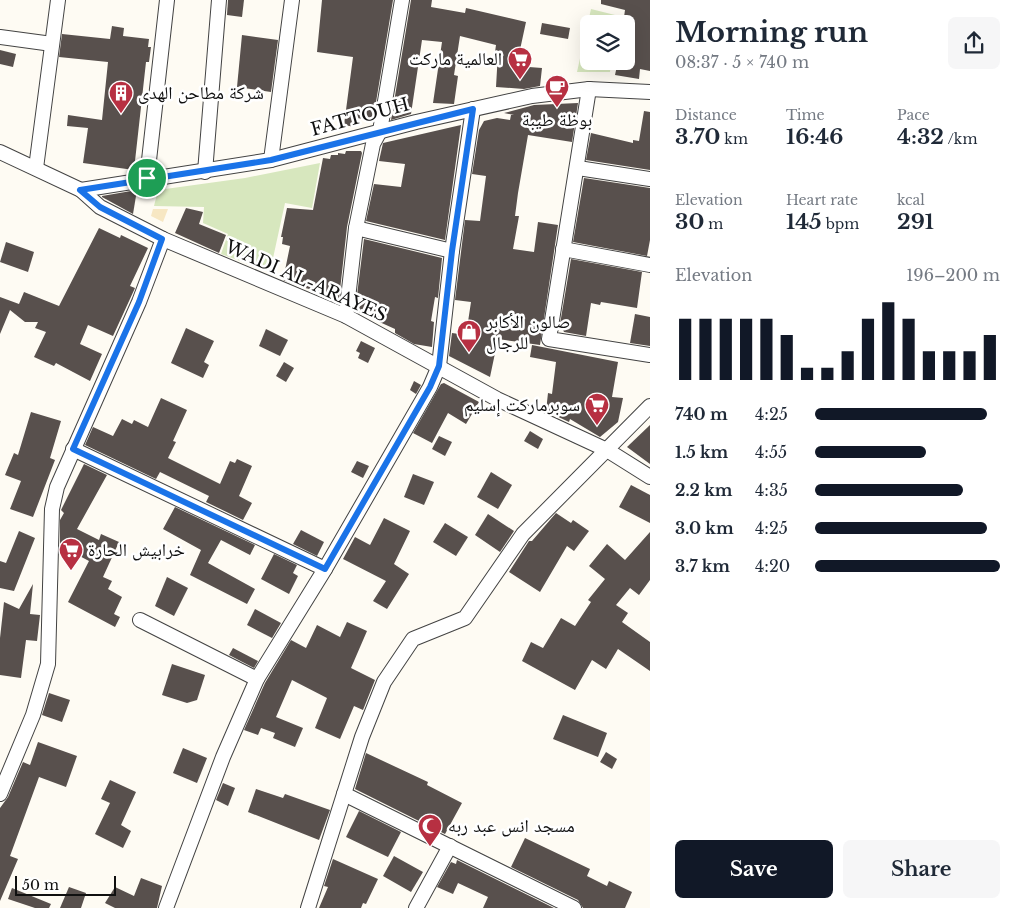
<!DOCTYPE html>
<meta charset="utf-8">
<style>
body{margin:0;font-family:"Libre Baskerville","Noto Naskh Arabic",serif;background:#f6f6f7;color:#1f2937;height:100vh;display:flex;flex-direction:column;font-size:19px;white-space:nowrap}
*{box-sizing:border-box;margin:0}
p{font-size:16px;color:#747a83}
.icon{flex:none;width:28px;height:28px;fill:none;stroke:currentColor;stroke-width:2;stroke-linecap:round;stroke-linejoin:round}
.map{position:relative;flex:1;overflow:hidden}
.panel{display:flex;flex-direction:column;background:#fff;width:375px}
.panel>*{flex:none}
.tools{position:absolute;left:580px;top:15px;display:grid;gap:10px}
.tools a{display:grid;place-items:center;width:55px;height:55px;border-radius:8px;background:#fff;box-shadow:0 5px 20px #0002;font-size:25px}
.scale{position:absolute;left:15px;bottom:12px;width:101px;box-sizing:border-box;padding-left:5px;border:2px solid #101010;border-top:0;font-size:14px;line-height:18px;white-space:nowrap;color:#101010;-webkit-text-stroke:4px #fff;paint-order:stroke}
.pin{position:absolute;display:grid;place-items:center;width:42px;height:42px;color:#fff;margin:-21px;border:2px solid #fff;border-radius:50%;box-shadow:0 1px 5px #0007}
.round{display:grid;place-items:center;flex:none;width:52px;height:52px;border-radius:8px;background:#f6f6f7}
.summary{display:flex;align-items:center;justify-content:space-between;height:85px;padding:0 25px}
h1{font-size:28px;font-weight:700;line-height:38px}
.stats{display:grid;grid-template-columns:repeat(3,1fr);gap:8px;height:85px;padding:5px 25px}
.stats div{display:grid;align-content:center}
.stats b{font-size:21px;font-weight:700}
.stats small{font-size:14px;font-weight:400}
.stats p{font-size:14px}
.chart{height:140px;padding:10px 25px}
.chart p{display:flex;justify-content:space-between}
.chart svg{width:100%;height:90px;margin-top:5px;stroke:#111827;stroke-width:6}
.action{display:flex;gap:10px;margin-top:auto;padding:10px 25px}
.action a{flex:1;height:58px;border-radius:8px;background:#111827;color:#fff;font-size:20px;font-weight:700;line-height:58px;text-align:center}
.action a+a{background:#f6f6f7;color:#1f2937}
ul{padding:0 25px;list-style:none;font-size:16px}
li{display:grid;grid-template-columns:80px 60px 1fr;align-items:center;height:38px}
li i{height:12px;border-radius:6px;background:#111827}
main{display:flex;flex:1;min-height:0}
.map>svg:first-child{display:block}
.green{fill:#d7e7be}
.sand{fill:#f7e7c3}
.building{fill:#58504d}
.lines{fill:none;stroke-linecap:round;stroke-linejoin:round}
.minor-casing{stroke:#434343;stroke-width:16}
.minor{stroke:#fff;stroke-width:14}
.route-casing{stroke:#fff;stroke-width:10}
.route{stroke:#1a73e8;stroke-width:6}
.labels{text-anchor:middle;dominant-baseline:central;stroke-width:5;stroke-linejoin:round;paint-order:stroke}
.poi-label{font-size:18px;fill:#101010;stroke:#fff;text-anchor:start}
.street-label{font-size:18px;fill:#101010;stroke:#fff}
</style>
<main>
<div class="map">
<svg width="650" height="908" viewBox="0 0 650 908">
<rect width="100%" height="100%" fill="#fefbf3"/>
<!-- green -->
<g class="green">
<polygon points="591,9 615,15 614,24 589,24 589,61 611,61 610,72 577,72"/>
<polygon points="320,163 312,208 285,203 270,272 221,254 228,234 203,223 204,207 154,206 158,190 245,178"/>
</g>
<!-- sand -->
<polygon class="sand" points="153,209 168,209 163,222 151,216"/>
<!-- building -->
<g class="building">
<polygon points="228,0 244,0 242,17 227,15"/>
<polygon points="322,0 393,0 373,120 356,118 355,127 344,125 353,57 317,52"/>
<polygon points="411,0 432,0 431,7 465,13 466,8 526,22 518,59 529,59 529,67 542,68 540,86 524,89 496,87 498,52 495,52 496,45 460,36 454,75 458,76 454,104 433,103 442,42 422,40 411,114 391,120"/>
<polygon points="601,0 650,0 650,71 640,69 639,79 615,75 618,61 626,61 626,24 623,24 625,10 601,4"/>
<polygon points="542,23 570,28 568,39 540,34"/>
<polygon points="112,26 124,28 123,36 149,39 148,47 151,47 149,62 146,62 134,170 83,163 88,128 67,126 68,115 102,120 108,62 59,57 62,34 110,39"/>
<polygon points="242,35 278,40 271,92 237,87"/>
<polygon points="0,50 16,54 13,67 0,64"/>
<polygon points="578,103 572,142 528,135 518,193 515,216 519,216 513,249 534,252 538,222 558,225 540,345 498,339 490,377 449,356 452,333 466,335 471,302 455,300 465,220 480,221 486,176 472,174 479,130 484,121 497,118 510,120 511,115 514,115 504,113 534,105"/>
<polygon points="644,111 650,112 650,170 586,160 591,133 633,143 633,140 639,141"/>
<polygon points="461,125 445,240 366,221 374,184 401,187 405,164 379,161 383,143"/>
<polygon points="346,151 361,151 362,153 347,227 339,299 322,295 322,292 301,287 283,280 290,246 282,244 283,237 281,237 287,208 313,210 323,158 330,159 331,155 338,155 338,153 345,154"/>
<polygon points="584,178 650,188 650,240 647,256 573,242"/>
<polygon points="137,190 133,214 102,197 102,196"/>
<polygon points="186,208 203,212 199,224 226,235 219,253 175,233"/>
<polygon points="99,228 120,238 121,235 148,248 130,286 135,288 113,336 88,325 80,344 102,354 90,381 56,363 54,366 34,357 46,332 35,328 38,322 25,322 10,310 0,334 0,297 19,304 24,292 59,306"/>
<polygon points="364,239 442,258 438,298 435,297 431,321 434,322 432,347 414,344 395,333 395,329 355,311"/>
<polygon points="6,242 34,252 28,272 0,262"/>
<polygon points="571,259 642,272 637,308 601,302 600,305 591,303 586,336 564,332 560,324"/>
<polygon points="635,314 650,317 650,346 630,343"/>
<polygon points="186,328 214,341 204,362 209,365 203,378 171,363"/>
<polygon points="266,329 288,340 280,356 259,346"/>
<polygon points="361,341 375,348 368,363 358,358 360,353 356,351"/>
<polygon points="532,345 618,362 612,397 623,398 618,422 600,437 570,419 569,422 546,411 548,393 552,394 556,362 530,357"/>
<polygon points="284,362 294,368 286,382 276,376"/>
<polygon points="414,381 421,385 416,394 410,390"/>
<polygon points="444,383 479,402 466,424 448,413 432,443 413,433 441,384"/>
<polygon points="161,398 187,410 173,441 176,442 168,458 220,484 230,461 235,463 237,459 252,466 239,496 252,503 243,520 206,502 209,496 160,472 156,479 85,445 93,427 113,436 122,419 132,424 134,420 148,427"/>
<polygon points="31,412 61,421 50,458 55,460 33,517 10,509 21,481 5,475 14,453 18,455"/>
<polygon points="650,425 650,464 627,447"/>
<polygon points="530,431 543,439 538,449 524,441"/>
<polygon points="439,436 452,442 445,456 432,449"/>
<polygon points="357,461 369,466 363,478 351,472"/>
<polygon points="84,464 107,475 77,529 99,540 101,534 119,542 103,577 112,581 108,589 122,597 114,614 120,617 115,627 68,602 89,561 70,551 68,555 60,550 60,520 64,513 61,510"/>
<polygon points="491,472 512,485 498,509 477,497"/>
<polygon points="413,474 434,482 424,505 404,497"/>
<polygon points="631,485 650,495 650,523 619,507"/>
<polygon points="175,507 255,545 250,555 221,540 208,563 255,589 247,604 190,575 201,550 163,529"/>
<polygon points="556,513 571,523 573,520 589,531 574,551 567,546 540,592 509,572 529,541 532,541"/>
<polygon points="488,514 514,531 500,552 475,535"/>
<polygon points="384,518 410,531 394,564 409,574 387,609 373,601 386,581 343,559 355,537 370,545"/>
<polygon points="445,523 468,537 456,556 433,542"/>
<polygon points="301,530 324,542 317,556 293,544"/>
<polygon points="19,531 35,538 14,591 0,588 0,561 6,563"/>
<polygon points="650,532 650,580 639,595 630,588 616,605 628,613 622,622 650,642 650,671 618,649 606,669 592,660 575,690 522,661 531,642 543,648 561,618 575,626 591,602 588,600 605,579 589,566 607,544 625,560"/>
<polygon points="274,554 297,565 293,573 298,576 289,594 261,579"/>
<polygon points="167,577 188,588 174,616 155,606"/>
<polygon points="33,584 30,614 40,615 37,641 26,640 21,678 0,675 0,638 4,602 19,609"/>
<polygon points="255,609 281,623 272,638 247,625"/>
<polygon points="347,622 367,631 351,668 375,680 363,710 354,706 340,739 315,728 327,698 292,680 276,717 303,728 295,747 273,738 275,733 261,728 258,735 244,730 265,683 291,640 306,648 317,625 340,637"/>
<polygon points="233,648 258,661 254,668 229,655"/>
<polygon points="172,664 205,675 197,700 187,703 162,695"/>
<polygon points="49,693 70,700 62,722 42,715"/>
<polygon points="563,715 607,733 598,757 553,739"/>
<polygon points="38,742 77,756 66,787 39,777 10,856 18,859 0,901 0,808 8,797 23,762 30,765"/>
<polygon points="183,748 207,758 197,783 173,773"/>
<polygon points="606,752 617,759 612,769 600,762"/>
<polygon points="366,753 428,782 427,785 462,803 445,834 355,789"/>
<polygon points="110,780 136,792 121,825 131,831 123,848 95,834 110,803 101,799"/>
<polygon points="223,783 235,788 228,806 216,800"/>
<polygon points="256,789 283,798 285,794 330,810 319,840 248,812"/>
<polygon points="359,811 401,832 388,857 346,837"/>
<polygon points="525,838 590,869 587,876 607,886 609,881 632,892 625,908 583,908 578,900 511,867"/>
<polygon points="394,856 423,872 411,892 383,876"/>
<polygon points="333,859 378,879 366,904 363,903 361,908 319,908 328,887 324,886"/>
<polygon points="457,860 554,908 483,908 488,897 458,883 453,894 437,887 451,862 456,864"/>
<polygon points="141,878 162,886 157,908 115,908 105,903 115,887 134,896"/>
<polygon points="69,887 86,893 81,908 60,908"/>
<polygon points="12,888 51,904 49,908 35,908 8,899"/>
</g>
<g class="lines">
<defs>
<g id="minor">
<polyline points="0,37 52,44"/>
<polyline points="589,89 549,339 650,355"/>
<polyline points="0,152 81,190 100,207 163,239 346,316 497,399 607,450 650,477"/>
<polyline points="271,160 292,0"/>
<polyline points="36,168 58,0"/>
<polyline points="578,168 650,179"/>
<polyline points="205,172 219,0"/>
<polyline points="147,178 167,0"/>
<polyline points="81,190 271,160 416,122 532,96 589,89 650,92"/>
<polyline points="356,228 452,251"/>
<polyline points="563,249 650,265"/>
<polyline points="346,316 356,228 373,144 380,131 402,0"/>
<polyline points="73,449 325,569"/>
<polyline points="140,620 257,679"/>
<polyline points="0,794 33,715 48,664 52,509 57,487 139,302 163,239"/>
<polyline points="344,794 574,908"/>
<polyline points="166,908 223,757 257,679 325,569 430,387 439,366 452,251 473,109"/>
<polyline points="308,908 362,737 384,682 413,639 465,618 523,534 650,406"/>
<polyline points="416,908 450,846"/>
</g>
</defs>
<!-- minor casing -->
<use href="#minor" class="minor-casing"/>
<!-- minor -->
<use href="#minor" class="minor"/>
</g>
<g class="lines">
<defs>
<polygon id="route" points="473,109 452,251 439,366 430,387 325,569 73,449 139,302 162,239 100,207 80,190 271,160"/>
</defs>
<!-- route casing -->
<use href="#route" class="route-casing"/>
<!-- route -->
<use href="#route" class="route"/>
</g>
<!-- icons -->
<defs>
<symbol id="supermarket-pin" viewBox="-11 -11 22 30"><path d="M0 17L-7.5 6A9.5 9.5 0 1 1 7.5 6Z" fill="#b73042" stroke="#fff"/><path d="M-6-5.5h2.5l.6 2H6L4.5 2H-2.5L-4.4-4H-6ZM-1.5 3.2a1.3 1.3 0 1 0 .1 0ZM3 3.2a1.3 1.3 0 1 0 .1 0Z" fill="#fff"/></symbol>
<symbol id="cafe-pin" viewBox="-11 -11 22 30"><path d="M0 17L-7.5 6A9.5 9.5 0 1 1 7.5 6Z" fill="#b73042" stroke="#fff"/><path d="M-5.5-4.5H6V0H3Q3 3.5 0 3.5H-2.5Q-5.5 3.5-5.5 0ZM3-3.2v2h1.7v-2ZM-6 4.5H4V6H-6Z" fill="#fff"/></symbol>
<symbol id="building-pin" viewBox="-11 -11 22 30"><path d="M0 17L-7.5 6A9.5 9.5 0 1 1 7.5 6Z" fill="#b73042" stroke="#fff"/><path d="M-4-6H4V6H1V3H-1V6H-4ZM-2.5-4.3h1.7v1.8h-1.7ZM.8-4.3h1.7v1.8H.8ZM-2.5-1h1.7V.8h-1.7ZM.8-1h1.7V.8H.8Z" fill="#fff"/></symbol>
<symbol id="shop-pin" viewBox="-11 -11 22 30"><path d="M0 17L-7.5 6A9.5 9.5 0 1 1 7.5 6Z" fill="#b73042" stroke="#fff"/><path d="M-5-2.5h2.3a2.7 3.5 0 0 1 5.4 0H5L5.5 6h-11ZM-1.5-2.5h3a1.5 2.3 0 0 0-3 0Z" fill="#fff"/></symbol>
<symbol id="mosque-pin" viewBox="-11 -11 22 30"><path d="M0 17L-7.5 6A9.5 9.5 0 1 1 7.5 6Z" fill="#b73042" stroke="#fff"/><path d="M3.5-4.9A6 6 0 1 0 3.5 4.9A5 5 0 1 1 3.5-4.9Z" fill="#fff"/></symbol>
</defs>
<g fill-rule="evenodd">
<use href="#supermarket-pin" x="506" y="45" width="28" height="38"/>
<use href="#cafe-pin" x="543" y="73" width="28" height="38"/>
<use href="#building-pin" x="107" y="79" width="28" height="38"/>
<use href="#shop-pin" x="455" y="318" width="28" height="38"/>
<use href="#supermarket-pin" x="583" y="391" width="28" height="38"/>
<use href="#supermarket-pin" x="57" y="536" width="28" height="38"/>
<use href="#mosque-pin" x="416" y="812" width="28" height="38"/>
</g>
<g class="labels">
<!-- poi labels -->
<g class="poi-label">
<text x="502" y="59" text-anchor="end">العالمية ماركت</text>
<text x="138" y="93">شركة مطاحن الهدى</text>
<text x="557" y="120" text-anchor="middle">بوظة طيبة</text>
<text x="486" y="322">صالون الأكابر<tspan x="486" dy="21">للرجال</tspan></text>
<text x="580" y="405" text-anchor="end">سوبرماركت إسليم</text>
<text x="88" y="550">خرابيش الحارة</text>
<text x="448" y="826">مسجد انس عبد ربه</text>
</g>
<!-- street labels -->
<g class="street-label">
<text transform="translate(360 117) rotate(-15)">FATTOUH</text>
<text transform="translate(306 281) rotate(24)">WADI AL-ARAYES</text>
</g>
</g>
</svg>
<div class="tools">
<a><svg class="icon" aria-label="layers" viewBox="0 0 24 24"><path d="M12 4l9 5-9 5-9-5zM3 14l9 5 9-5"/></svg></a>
</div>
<div class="scale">50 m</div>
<div class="pin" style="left:147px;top:178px;background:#1e9e55"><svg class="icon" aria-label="arrive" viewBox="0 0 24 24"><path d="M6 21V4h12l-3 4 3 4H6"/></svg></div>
</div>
<section class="panel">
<div class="summary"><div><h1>Morning run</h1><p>08:37 · 5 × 740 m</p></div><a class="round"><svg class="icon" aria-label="share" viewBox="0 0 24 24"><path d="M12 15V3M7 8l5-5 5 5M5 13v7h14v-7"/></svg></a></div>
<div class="stats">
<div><p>Distance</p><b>3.70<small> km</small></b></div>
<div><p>Time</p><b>16:46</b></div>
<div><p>Pace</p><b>4:32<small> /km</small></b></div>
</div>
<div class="stats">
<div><p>Elevation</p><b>30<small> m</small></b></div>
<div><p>Heart rate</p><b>145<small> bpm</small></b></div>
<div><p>kcal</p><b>291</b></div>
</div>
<div class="chart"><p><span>Elevation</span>196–200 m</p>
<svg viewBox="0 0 160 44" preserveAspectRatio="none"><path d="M5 44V14M15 44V14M25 44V14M35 44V14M45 44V14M55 44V22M65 44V38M75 44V38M85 44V30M95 44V14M105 44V6M115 44V14M125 44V30M135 44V30M145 44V30M155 44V22"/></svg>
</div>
<ul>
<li><b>740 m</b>4:25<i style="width:93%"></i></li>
<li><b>1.5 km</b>4:55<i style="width:60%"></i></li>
<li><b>2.2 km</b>4:35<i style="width:80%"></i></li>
<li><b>3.0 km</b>4:25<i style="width:93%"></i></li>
<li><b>3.7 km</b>4:20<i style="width:100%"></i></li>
</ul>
<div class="action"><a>Save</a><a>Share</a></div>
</section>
</main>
